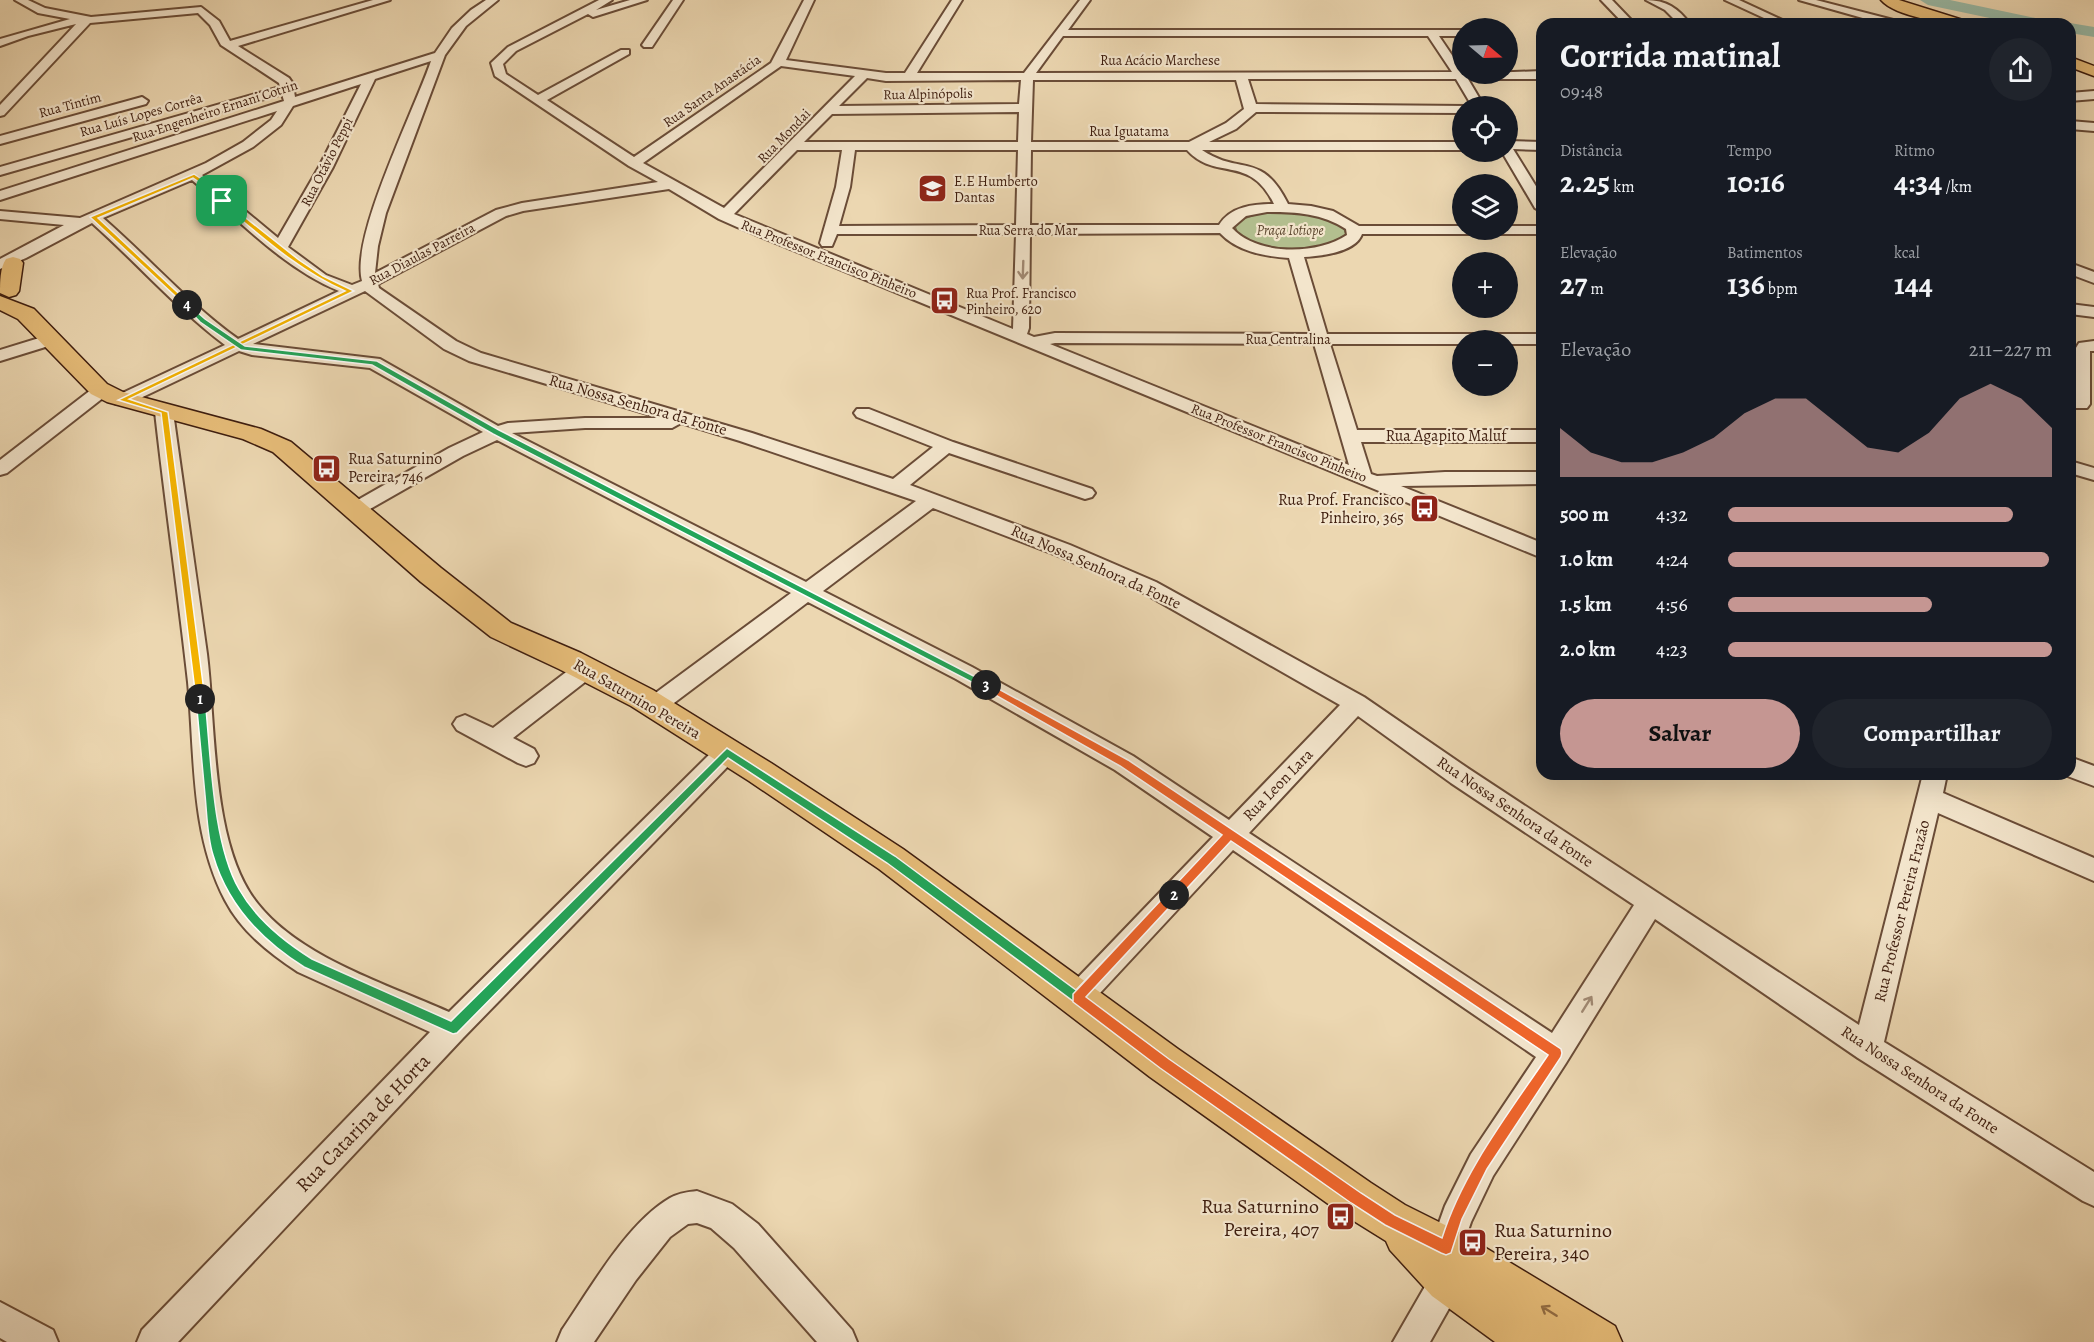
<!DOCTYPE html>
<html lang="pt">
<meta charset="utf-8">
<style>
body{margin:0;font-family:Alegreya,serif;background:#20242c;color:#f1f3f6;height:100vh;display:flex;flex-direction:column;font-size:22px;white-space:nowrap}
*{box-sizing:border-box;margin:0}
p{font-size:20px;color:#9ea1a6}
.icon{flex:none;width:33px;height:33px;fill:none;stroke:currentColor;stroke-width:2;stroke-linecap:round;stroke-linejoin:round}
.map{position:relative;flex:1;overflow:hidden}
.panel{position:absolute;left:1536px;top:18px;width:540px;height:762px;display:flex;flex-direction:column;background:#171b24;border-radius:18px;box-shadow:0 6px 24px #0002}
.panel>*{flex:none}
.needle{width:39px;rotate:109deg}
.buttons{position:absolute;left:1452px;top:18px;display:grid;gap:12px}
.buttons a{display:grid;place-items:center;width:66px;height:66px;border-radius:50%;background:#171b24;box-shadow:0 6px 24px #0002;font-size:30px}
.pin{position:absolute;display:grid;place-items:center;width:51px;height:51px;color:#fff;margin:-26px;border-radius:12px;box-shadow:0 3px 9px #0006}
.km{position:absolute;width:30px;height:30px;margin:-15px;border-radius:50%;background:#222;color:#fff;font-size:16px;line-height:30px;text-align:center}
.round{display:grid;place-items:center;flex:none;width:63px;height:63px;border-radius:32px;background:#20242c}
.head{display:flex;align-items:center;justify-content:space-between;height:102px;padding:0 24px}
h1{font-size:33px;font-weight:600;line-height:45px}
.stats{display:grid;grid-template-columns:repeat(3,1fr);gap:9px;height:102px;padding:6px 24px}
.stats div{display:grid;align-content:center}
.stats b{font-size:30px;font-weight:600}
.stats small{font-size:16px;font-weight:400}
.stats p{font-size:16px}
.chart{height:168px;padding:12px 24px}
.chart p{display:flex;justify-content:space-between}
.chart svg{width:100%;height:108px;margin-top:6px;fill:#c59692;opacity:.7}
.cta{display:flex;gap:12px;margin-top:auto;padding:12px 24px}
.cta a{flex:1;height:69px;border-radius:36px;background:#c59692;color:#111;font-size:24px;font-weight:600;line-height:69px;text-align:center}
.cta a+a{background:#20242c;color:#f1f3f6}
ul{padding:0 24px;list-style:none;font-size:20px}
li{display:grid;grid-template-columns:96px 72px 1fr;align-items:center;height:45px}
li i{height:15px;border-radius:8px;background:#c59692}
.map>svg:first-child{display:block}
.green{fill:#b3bf8f;stroke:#786e4e;stroke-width:1.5}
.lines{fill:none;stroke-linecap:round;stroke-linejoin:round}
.river{fill:#9abaa6;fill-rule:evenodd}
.minor-casing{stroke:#6a4c37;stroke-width:4}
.major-casing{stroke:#3e1d0e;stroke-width:3}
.minor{fill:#f3e5cc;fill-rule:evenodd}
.major{fill:#e6bc78;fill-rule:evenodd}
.oneway{stroke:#a28b76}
.oneway2{stroke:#926c43}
.split-1{fill:#f5b400;stroke:#fff;stroke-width:1.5}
.split-2{fill:#22a559;stroke:#fff;stroke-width:1.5}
.split-3{fill:#f0652b;stroke:#fff;stroke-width:1.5;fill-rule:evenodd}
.split-4{fill:#22a559;stroke:#fff;stroke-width:1.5}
.split-5{fill:#f5b400;stroke:#fff;stroke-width:1.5}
.labels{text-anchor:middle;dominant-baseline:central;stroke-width:4.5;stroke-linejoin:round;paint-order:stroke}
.far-street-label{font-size:14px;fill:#3e1d0e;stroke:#f3e5cc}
.far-poi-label{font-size:14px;fill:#3e1d0e;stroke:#f3e5cc;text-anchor:start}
.far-park-label{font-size:14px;font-style:italic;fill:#5b462e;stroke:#f3e5cc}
.street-label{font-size:16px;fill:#3e1d0e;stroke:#f3e5cc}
.poi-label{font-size:16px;fill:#3e1d0e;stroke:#f3e5cc;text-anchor:start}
.near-street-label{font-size:20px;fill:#3e1d0e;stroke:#f3e5cc}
.near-poi-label{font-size:20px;fill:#3e1d0e;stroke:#f3e5cc;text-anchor:end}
</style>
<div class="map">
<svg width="2094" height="1342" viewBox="0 0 2094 1342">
<rect width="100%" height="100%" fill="#ecd7b1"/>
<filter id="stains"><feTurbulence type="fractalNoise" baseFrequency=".00333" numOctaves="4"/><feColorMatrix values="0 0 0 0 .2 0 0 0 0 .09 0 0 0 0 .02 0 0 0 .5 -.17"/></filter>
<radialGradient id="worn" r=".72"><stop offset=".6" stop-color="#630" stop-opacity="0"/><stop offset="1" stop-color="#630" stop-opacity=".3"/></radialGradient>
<!-- green -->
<path class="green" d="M 1260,213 L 1313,213 L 1343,226 L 1346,234 C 1334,252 1279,250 1260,245 C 1252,244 1245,239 1238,235 L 1235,226 L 1240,220 Z"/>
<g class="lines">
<!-- river -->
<g class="river">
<polygon points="1920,0 1950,0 2040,19 2048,24 2018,24 1928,5"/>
<polygon points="2070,23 2094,27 2094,37 2070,33 2070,24 2067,24"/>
</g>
<defs>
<g id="minor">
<path d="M 15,0 L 28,0 L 45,8 L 91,17 L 201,7 L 219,21 L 230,41 L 373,0 L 390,0 L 238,46 L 289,78 L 296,88 L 294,91 L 295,97 L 435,53 L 452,28 L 471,10 L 486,0 L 498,0 L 466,26 L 445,55 L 386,213 L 378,246 L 375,273 L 496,210 L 522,203 L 658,182 L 629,166 L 495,76 L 491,63 L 508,47 L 599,0 L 612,0 L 596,10 L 630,0 L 647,0 L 593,17 L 588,14 L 516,51 L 503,64 L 506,74 L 538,95 L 621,50 L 629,50 L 629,54 L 547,100 L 634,157 L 771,63 L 804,0 L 814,0 L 786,60 L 886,73 L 905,73 L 952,0 L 962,0 L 917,73 L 1024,73 L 1080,0 L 1090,0 L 1068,30 L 1462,30 L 1462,36 L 1439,36 L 1462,70 L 1462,74 L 1542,71 L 1542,79 L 1468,79 L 1484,106 L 1472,106 L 1456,79 L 1248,79 L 1256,104 L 1467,106 L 1462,106 L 1462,113 L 1256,112 L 1236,129 L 1209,142 L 1462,142 L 1462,150 L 1202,150 C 1240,176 1261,150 1288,204 L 1311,206 L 1333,211 L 1359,226 L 1462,226 L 1462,230 L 1508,230 L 1508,226 L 1542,226 L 1542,234 L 1362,234 C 1356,252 1321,256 1304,257 L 1327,334 L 1542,334 L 1542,344 L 1508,344 L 1508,340 L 1462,340 L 1462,344 L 1330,344 L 1357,430 L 1542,430 L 1542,442 L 1361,442 L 1371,474 L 1377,476 L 1445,472 L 1542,472 L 1542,484 L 1401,486 L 1542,543 L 1542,558 L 737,227 L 719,219 L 669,189 L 523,211 L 506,216 L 378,284 L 379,288 L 456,341 L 481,353 L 752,433 L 893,479 L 933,447 L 857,417 L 854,413 L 857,409 L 869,409 L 953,442 L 1092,489 L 1095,493 L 1092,497 L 1085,499 L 949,453 L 910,485 L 1070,545 L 1156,582 L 1364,697 L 1469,769 L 1859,1025 L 1923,774 L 1947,774 L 1943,793 L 2094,858 L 2094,881 L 1938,813 L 1884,1042 L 2094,1172 L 2094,1206 L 2083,1201 L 1858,1058 L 1655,919 L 1566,1063 L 1493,1176 L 1471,1222 L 1462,1248 L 1465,1280 L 1430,1342 L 1393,1342 L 1431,1276 L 1430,1248 L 1445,1206 L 1471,1154 L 1536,1057 L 1233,850 L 1087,1007 L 1077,1011 L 1067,1007 L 1063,998 L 1067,989 L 1213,837 L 1115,770 L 956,679 L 808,602 L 662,712 L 654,715 L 646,712 L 642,706 L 646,700 L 791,593 L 497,440 L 463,456 L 363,513 L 356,515 L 349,513 L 346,509 L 349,505 L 449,448 L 483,432 L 370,368 L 252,355 L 239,351 L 128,404 L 116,404 L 113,400 L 116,396 L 225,345 C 177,309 137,263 92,223 L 26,258 L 0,269 L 0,259 L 64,225 L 0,219 L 0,211 L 80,218 L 206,163 L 243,142 L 271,120 L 277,111 L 0,200 L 0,191 L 284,101 L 282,94 L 0,175 L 0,167 L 280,87 L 279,83 L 221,45 L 210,25 L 198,13 L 90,23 L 4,115 L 0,116 L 0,105 L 76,24 L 28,36 L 0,46 L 0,39 L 70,19 L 38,13 ZM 1063,36 L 1428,36 L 1452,72 L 1036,73 ZM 431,61 C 415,109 350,237 362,281 L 352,285 L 326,275 L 288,247 L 333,167 L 375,79 ZM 781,66 L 855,76 L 724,208 L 643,163 ZM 867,78 L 886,81 L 1021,80 L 1019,104 L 839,106 ZM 1033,80 L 1236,80 L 1244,109 L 1226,123 L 1189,142 L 1031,142 ZM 361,84 L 319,167 L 278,238 L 202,175 L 253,147 L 281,125 L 293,106 ZM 1019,112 L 1018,142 L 804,142 L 832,114 ZM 797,150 L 842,150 L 836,187 L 820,243 L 822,246 L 832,246 L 837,234 L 1016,234 L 1013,329 L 734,214 ZM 855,150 L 1018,150 L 1016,225 L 839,226 L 850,187 ZM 1031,150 L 1187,150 C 1216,182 1249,153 1274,204 C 1254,204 1231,206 1219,225 L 1030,225 ZM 192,180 C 238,219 283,268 339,291 L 238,339 C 189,304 149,258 103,218 ZM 1267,212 C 1295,212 1321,213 1346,229 L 1347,235 C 1317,255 1258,256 1232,228 L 1246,216 ZM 1220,233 C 1238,252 1264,256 1289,258 L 1311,334 L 1055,333 L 1034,337 L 1027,334 L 1029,328 L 1030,234 ZM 365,291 L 444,349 L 469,361 L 661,418 L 585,418 L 508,423 L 498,426 L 380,359 L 253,344 ZM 1055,343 L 1314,344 L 1349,465 L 1050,344 ZM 681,423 L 740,441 L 916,501 L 806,582 L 512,433 L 585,428 L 672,428 ZM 933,508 L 1056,555 L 1142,592 L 1340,705 L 1229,820 L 1133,756 L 972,667 L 823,591 ZM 1358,716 L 1451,783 L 1634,905 L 1552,1033 L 1249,833 Z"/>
<polygon points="673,0 683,0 652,47 644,47 642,45"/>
<polygon points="1601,0 1612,0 1635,24 1624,24"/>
<path d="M 1646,0 C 1666,0 1678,8 1690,24 L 1679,24 L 1665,10 Z"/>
<polygon points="1725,0 1739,0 1791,24 1777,24"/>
<polygon points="1799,0 1816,0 1901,22 1902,24 1884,24"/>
<polygon points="2094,91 2094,99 2070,101 2070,93"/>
<polygon points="142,97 148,101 146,104 0,144 0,136"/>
<polygon points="2070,121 2094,123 2094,131 2070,129"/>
<polygon points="1508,141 1542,142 1542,150 1513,149 1542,196 1542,212 1535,208 1502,152 1508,152"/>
<polygon points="2070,263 2094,272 2094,283 2070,274"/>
<polygon points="2070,304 2094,307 2094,317 2070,314"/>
<polygon points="49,335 57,340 55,344 0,361 0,350"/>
<polygon points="2094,341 2094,351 2090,351 2090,404 2087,408 2075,408 2072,404 2074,351 2079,343"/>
<polygon points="102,385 108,386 111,390 108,394 7,473 0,475 0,460 96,386"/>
<path d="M 164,407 L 170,408 L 173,412 C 184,493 196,573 207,654 C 216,726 211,847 258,904 C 301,958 387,984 449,1012 L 719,745 L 727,743 L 735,745 L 739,752 L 735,759 L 463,1038 L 178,1342 L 137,1342 L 142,1330 L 430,1032 L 298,972 C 269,953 241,931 225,900 C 190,833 195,755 188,682 C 178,592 165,502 155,412 L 158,408 Z"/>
<polygon points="2070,461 2094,468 2094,480 2070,473"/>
<polygon points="586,661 594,663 597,669 594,675 513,738 534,749 538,756 534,763 526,766 518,763 457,730 453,724 457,718 465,715 493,728 578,663"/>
<polygon points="2070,757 2094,766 2094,786 2062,774 2070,774"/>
<path d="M 697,1191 L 732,1204 L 758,1224 L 852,1330 L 857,1342 L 817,1342 L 734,1248 L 711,1228 L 697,1223 L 688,1224 L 670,1237 L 636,1280 L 594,1342 L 557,1342 L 562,1330 C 590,1289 627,1223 670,1198 C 679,1193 688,1192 697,1191 Z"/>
<polygon points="0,1302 53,1330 58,1342 7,1342 0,1338"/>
</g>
<g id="major">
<path d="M 1881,0 L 1899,0 L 1966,21 L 1968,24 C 1946,24 1896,17 1881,0 Z"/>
<polygon points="2070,57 2094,66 2094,76 2070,67"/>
<path d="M 13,257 L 20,259 L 23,263 L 19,291 L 16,295 L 9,297 L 0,293 C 0,282 0,268 6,259 Z"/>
<polygon points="0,296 34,309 107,384 123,392 261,429 291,442 441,568 511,623 581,653 653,690 771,763 903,849 1178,1049 1371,1183 1405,1205 1461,1233 1615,1326 1622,1342 1495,1342 1432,1296 1390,1250 1386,1241 1341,1213 1150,1077 879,869 749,781 631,706 559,669 491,637 421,582 273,452 243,439 107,402 91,394 18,319 0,310"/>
</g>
</defs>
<!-- minor casing -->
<use href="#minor" class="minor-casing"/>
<!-- major casing -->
<use href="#major" class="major-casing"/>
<!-- minor -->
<use href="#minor" class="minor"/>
<!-- major -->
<use href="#major" class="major"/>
</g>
<!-- one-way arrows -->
<defs><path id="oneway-shaft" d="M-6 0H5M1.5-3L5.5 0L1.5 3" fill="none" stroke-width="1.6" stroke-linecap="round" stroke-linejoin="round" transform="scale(1.5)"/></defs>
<g class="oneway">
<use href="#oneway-shaft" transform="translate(1023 270) rotate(92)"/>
<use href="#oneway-shaft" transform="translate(1587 1004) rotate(-58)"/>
</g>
<use class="oneway2" href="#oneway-shaft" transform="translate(1549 1311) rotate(-148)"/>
<!-- split-1 -->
<path class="split-1" d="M 222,199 L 299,260 L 323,276 L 354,291 L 129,399 L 168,412 L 205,699 L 200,703 L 196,699 L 161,413 L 118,400 L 345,291 C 297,270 260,235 220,202 Z"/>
<!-- split-2 -->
<path class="split-2" d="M 200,695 L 205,699 C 211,754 212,842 239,889 C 256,919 283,941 312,959 L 451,1021 L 727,748 L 895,856 L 1076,990 L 1170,891 L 1178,891 L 1180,895 L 1081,1002 L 1077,1004 L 887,863 L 728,758 L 457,1033 L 453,1034 L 304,967 C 261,940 227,904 213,855 C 207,836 207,815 205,795 C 202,763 199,731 196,699 Z"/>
<!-- split-3 -->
<path class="split-3" d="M 986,682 L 1128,760 L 1561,1049 L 1562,1053 L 1561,1057 L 1487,1169 L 1462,1219 L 1451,1253 L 1446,1255 L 1441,1253 L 1385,1225 L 1351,1203 L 1160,1068 L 1073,1002 L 1073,994 L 1222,835 L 1120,766 L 983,688 L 981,685 ZM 1231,841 L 1548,1055 C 1509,1113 1463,1171 1442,1238 L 1395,1215 L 1361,1193 L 1169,1059 L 1086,997 Z"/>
<!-- split-4 -->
<polygon class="split-4" points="187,303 205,319 245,346 377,361 499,430 991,685 986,689 983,688 493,434 372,365 241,350 200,322 184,305"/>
<!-- split-5 -->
<polygon class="split-5" points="194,174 212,186 224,202 220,202 208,188 193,178 98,218 190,304 187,307 90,217"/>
<!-- icons -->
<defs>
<symbol id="school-square" viewBox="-11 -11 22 22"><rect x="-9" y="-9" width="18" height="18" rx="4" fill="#8f2418" stroke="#f3e5cc"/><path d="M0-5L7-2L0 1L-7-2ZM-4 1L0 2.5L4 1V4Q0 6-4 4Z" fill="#fff"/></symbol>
<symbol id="bus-square" viewBox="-11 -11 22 22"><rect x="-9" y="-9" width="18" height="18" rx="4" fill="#8f2418" stroke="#f3e5cc"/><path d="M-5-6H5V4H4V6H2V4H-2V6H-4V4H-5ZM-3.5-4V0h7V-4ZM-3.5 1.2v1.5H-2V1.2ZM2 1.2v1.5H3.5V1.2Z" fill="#fff"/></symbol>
</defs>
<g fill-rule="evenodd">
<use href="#school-square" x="916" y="172" width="33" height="33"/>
<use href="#bus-square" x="928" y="284" width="33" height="33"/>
<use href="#bus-square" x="310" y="452" width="33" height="33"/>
<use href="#bus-square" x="1408" y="492" width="33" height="33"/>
<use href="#bus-square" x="1324" y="1200" width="33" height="33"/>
<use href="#bus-square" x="1456" y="1226" width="33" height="33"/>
</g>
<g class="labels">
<!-- far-street labels -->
<g class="far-street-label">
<text x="1160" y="60">Rua Acácio Marchese</text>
<text transform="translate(712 91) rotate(-35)">Rua Santa Anastácia</text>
<text transform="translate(928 94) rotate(-1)">Rua Alpinópolis</text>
<text transform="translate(70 105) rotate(-15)">Rua Tintim</text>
<text transform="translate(215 111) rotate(-18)">Rua Engenheiro Ernani Cotrin</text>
<text transform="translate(141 115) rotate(-16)">Rua Luís Lopes Corrêa</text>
<text x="1129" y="131">Rua Iguatama</text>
<text transform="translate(784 136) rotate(-46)">Rua Mondai</text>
<text transform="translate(327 162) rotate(-63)">Rua Otávio Peppi</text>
<text x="1028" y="230">Rua Serra do Mar</text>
<text transform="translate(422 254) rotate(-28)">Rua Diaulas Parreira</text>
<text transform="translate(829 259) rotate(22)">Rua Professor Francisco Pinheiro</text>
<text x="1288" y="339">Rua Centralina</text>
<text transform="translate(1279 443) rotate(22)">Rua Professor Francisco Pinheiro</text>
</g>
<!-- far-poi labels -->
<g class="far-poi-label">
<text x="954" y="181">E.E Humberto<tspan x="954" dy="16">Dantas</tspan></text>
<text x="966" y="293">Rua Prof. Francisco<tspan x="966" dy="16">Pinheiro, 620</tspan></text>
</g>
<!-- far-park labels -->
<g class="far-park-label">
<text x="1290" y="230">Praça Iotiope</text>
</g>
<!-- street labels -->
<g class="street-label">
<text transform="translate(638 405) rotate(16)">Rua Nossa Senhora da Fonte</text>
<text x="1446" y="436">Rua Agapito Maluf</text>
<text transform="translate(1096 567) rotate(24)">Rua Nossa Senhora da Fonte</text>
<text transform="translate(637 699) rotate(30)">Rua Saturnino Pereira</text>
<text transform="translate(1278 785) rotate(-46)">Rua Leon Lara</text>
<text transform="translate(1515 812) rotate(34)">Rua Nossa Senhora da Fonte</text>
<text transform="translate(1902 911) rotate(-76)">Rua Professor Pereira Frazão</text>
<text transform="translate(1920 1080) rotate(33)">Rua Nossa Senhora da Fonte</text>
</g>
<!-- poi labels -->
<g class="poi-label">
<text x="348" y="459">Rua Saturnino<tspan x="348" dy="18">Pereira, 746</tspan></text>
<text x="1404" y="500" text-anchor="end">Rua Prof. Francisco<tspan x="1404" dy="18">Pinheiro, 365</tspan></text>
</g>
<!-- near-street labels -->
<g class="near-street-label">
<text transform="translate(363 1123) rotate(-46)">Rua Catarina de Horta</text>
</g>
<!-- near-poi labels -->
<g class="near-poi-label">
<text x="1319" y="1206">Rua Saturnino<tspan x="1319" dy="23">Pereira, 407</tspan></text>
<text x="1494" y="1230" text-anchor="start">Rua Saturnino<tspan x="1494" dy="23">Pereira, 340</tspan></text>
</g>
</g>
<rect width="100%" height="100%" filter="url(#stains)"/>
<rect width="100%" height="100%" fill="url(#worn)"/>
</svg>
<div class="buttons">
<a><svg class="needle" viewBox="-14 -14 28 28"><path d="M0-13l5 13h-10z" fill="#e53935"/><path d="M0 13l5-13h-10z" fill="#9ea1a6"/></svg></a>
<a><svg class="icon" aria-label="locate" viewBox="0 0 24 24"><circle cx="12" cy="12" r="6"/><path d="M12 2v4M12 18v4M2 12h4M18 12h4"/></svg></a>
<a><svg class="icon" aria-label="layers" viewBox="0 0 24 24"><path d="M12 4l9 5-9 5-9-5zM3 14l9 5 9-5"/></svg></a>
<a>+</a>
<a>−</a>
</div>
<div class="pin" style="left:222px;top:201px;background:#1e9e55"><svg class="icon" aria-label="arrive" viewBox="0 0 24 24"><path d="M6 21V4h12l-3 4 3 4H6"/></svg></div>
<b class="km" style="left:200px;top:699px">1</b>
<b class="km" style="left:1174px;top:895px">2</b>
<b class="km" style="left:986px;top:685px">3</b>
<b class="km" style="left:187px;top:305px">4</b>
<section class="panel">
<div class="head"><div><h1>Corrida matinal</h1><p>09:48</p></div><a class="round"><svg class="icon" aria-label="share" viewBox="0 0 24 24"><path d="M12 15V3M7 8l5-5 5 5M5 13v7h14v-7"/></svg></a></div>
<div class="stats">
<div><p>Distância</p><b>2.25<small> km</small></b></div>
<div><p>Tempo</p><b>10:16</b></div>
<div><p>Ritmo</p><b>4:34<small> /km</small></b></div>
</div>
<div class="stats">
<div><p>Elevação</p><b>27<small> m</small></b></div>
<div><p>Batimentos</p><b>136<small> bpm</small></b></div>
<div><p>kcal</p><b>144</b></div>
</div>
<div class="chart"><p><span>Elevação</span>211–227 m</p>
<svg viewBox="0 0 160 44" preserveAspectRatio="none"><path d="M0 44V24L10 34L20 38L30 38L40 34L50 28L60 18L70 12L80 12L90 22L100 32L110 34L120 26L130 12L140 6L150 12L160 24V44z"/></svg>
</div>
<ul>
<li><b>500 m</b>4:32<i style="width:88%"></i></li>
<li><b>1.0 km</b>4:24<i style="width:99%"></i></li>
<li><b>1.5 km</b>4:56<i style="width:63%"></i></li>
<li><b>2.0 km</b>4:23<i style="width:100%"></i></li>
</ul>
<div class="cta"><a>Salvar</a><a>Compartilhar</a></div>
</section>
</div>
